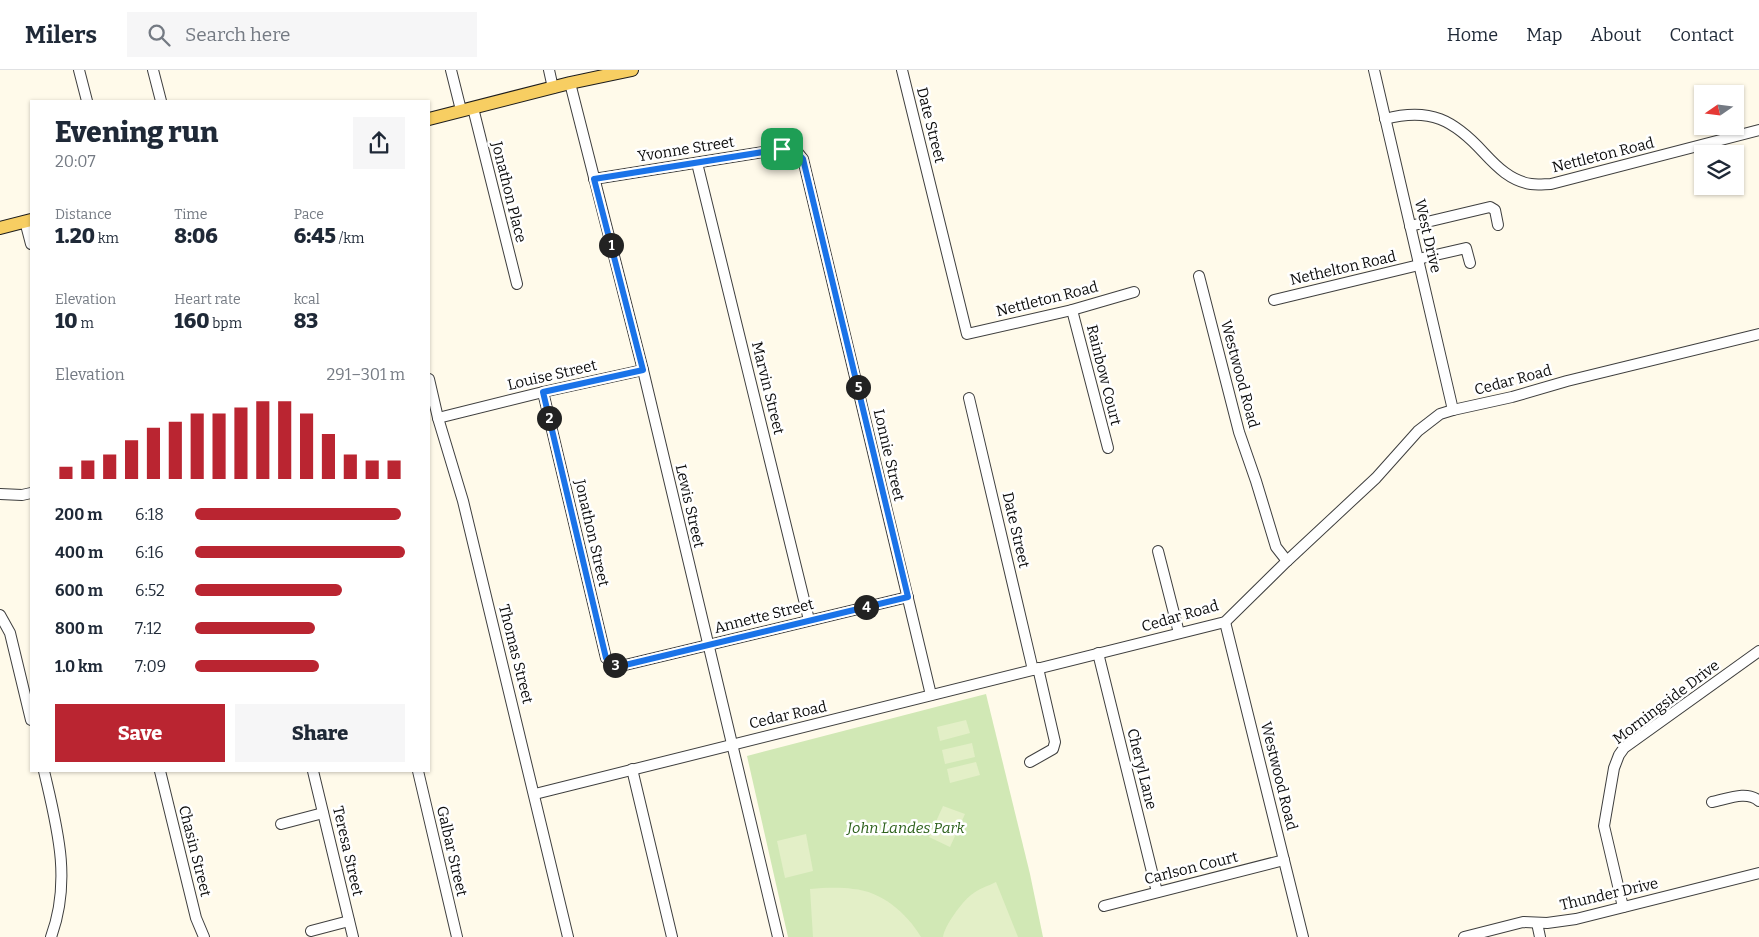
<!DOCTYPE html>
<meta charset="utf-8">
<style>
body{margin:0;font-family:Bitter,serif;background:#f6f6f7;color:#1f2937;height:100vh;display:flex;flex-direction:column;font-size:19px;white-space:nowrap}
*{box-sizing:border-box;margin:0}
p{font-size:16px;color:#747a83}
.icon{flex:none;width:28px;height:28px;fill:none;stroke:currentColor;stroke-width:2;stroke-linecap:round;stroke-linejoin:round}
.map{position:relative;flex:1;overflow:hidden}
.drawer{position:absolute;left:30px;top:30px;width:400px;height:672px;display:flex;flex-direction:column;background:#fff;border-radius:0px;box-shadow:0 1px 4px #0004}
.drawer>*{flex:none}
.needle{width:32px;rotate:256deg}
.tools{position:absolute;left:1694px;top:15px;display:grid;gap:10px}
.tools a{display:grid;place-items:center;width:50px;height:50px;border-radius:0px;background:#fff;box-shadow:0 1px 4px #0004;font-size:25px}
.pin{position:absolute;display:grid;place-items:center;width:42px;height:42px;color:#fff;margin:-21px;border-radius:10px;box-shadow:0 2px 8px #0006}
.km{position:absolute;width:25px;height:25px;margin:-12px;border-radius:50%;background:#222;color:#fff;font-size:14px;line-height:25px;text-align:center}
.round{display:grid;place-items:center;flex:none;width:52px;height:52px;border-radius:0px;background:#f6f6f7}
.summary{display:flex;align-items:center;justify-content:space-between;height:85px;padding:0 25px}
h1{font-size:28px;font-weight:800;line-height:38px}
.stats{display:grid;grid-template-columns:repeat(3,1fr);gap:8px;height:85px;padding:5px 25px}
.stats div{display:grid;align-content:center}
.stats b{font-size:21px;font-weight:800}
.stats small{font-size:14px;font-weight:400}
.stats p{font-size:14px}
.chart{height:140px;padding:10px 25px}
.chart p{display:flex;justify-content:space-between}
.chart svg{width:100%;height:90px;margin-top:5px;stroke:#ba2531;stroke-width:6}
.cta{display:flex;gap:10px;margin-top:auto;padding:10px 25px}
.cta a{flex:1;height:58px;border-radius:0px;background:#ba2531;color:#fff;font-size:20px;font-weight:800;line-height:58px;text-align:center}
.cta a+a{background:#f6f6f7;color:#1f2937}
ul{padding:0 25px;list-style:none;font-size:16px}
li{display:grid;grid-template-columns:80px 60px 1fr;align-items:center;height:38px}
li i{height:12px;border-radius:6px;background:#ba2531}
header{display:flex;align-items:center;gap:30px;box-sizing:border-box;height:70px;padding:0 25px;background:#fff;border-bottom:1px solid #e0e1e3}
header strong{font-size:24px}
nav{display:flex;gap:28px;margin-inline-start:auto;font-size:18px}
.search{width:350px;height:45px;background:#f6f6f7;display:flex;align-items:center;gap:12px;box-sizing:border-box;padding:0 18px;border-radius:0px;color:#747a83;font-size:19px}
.map>svg:first-child{display:block}
.green{fill:#d1e8b5}
.pitch{fill:#e3efc7}
.lines{fill:none;stroke-linecap:round;stroke-linejoin:round}
.minor-casing{stroke:#3f3f3f;stroke-width:12}
.major-casing{stroke:#1d1d1d;stroke-width:14}
.minor{stroke:#fff;stroke-width:10}
.major{stroke:#f7ce62;stroke-width:12}
.route-casing{stroke:#fff;stroke-width:10}
.route{stroke:#1a73e8;stroke-width:6}
.labels{text-anchor:middle;dominant-baseline:central;stroke-width:5;stroke-linejoin:round;paint-order:stroke}
.street-label{font-size:15px;fill:#0c0c0c;stroke:#fff}
.park-label{font-size:15px;font-style:italic;fill:#2e621d;stroke:#fff}
</style>
<header>
<strong>Milers</strong>
<div class="search"><svg class="icon" aria-label="search" viewBox="0 0 24 24"><circle cx="10" cy="10" r="6"/><path d="M15 15l6 6"/></svg>Search here</div>
<nav><a>Home</a><a>Map</a><a>About</a><a>Contact</a></nav>
</header>
<div class="map">
<svg width="1759" height="867" viewBox="0 0 1759 867">
<rect width="100%" height="100%" fill="#fffaea"/>
<!-- green -->
<polygon class="green" points="986,624 1030,804 1043,867 788,867 747,686"/>
<!-- pitch -->
<g class="pitch">
<polygon points="966,650 970,663 940,671 937,657"/>
<polygon points="972,673 975,687 945,694 942,680"/>
<polygon points="976,692 980,705 950,713 947,699"/>
<polygon points="943,736 965,744 950,777 929,767"/>
<polygon points="806,764 813,801 785,808 777,771"/>
<path d="M 996,812 L 1018,867 L 943,867 C 945,855 962,832 971,825 C 978,819 988,816 996,812 Z"/>
<path d="M 810,819 C 824,818 839,817 853,819 C 881,821 907,843 921,867 L 813,867 Z"/>
</g>
<g class="lines">
<defs>
<g id="minor">
<polyline points="79,0 87,31"/>
<polyline points="153,0 161,31"/>
<polyline points="451,0 461,40"/>
<polyline points="549,0 553,18"/>
<polyline points="902,0 967,264 1072,240 1134,222"/>
<polyline points="1374,0 1453,340"/>
<polyline points="570,13 643,300 778,867"/>
<polyline points="473,38 517,214"/>
<path d="M 1385,49 C 1430,37 1454,50 1484,83 C 1497,97 1511,111 1531,114 C 1538,115 1545,114 1551,114 L 1759,60"/>
<polyline points="697,93 809,550"/>
<polyline points="594,109 782,79 795,79 803,89 931,625"/>
<polyline points="25,151 31,174"/>
<polyline points="1410,156 1490,137 1495,140 1498,155"/>
<polyline points="1418,189 1466,178 1470,193"/>
<polyline points="1199,206 1239,362 1256,411 1276,477 1287,491"/>
<polyline points="1274,230 1419,195"/>
<polyline points="1072,240 1108,378"/>
<polyline points="429,309 438,348 463,431 568,867"/>
<polyline points="543,322 606,588 613,594 621,596 908,527"/>
<polyline points="969,328 1033,600"/>
<polyline points="438,348 543,322 643,300"/>
<polyline points="0,424 22,425 31,423"/>
<polyline points="1158,481 1179,563"/>
<polyline points="0,545 10,563 31,650"/>
<polyline points="1225,552 1303,867"/>
<polyline points="1098,583 1157,822"/>
<polyline points="1030,692 1053,679 1055,672 1038,598"/>
<polyline points="632,699 672,867"/>
<path d="M 44,701 C 57,757 72,810 51,867"/>
<polyline points="160,701 196,848 204,867"/>
<polyline points="313,701 353,867"/>
<polyline points="418,701 457,867"/>
<polyline points="535,724 1225,552 1287,491 1376,408 1418,361 1440,344 1453,340 1512,327 1567,311 1759,264"/>
<path d="M 1712,732 C 1727,729 1747,720 1759,731"/>
<polyline points="281,754 323,743"/>
<polyline points="1104,836 1284,790"/>
<polyline points="1623,837 1604,756 1614,698 1619,685 1624,678 1759,581"/>
<polyline points="1537,853 1540,867"/>
<polyline points="311,861 349,851"/>
<polyline points="1464,867 1523,852 1547,853 1576,849 1759,803"/>
</g>
<g id="major">
<polyline points="429,49 570,13 632,0"/>
<polyline points="0,158 31,150"/>
</g>
</defs>
<!-- minor casing -->
<use href="#minor" class="minor-casing"/>
<!-- major casing -->
<use href="#major" class="major-casing"/>
<!-- minor -->
<use href="#minor" class="minor"/>
<!-- major -->
<use href="#major" class="major"/>
</g>
<g class="lines">
<defs>
<polygon id="route" points="782,79 795,80 803,89 908,527 621,596 613,594 606,588 543,322 643,300 594,109"/>
</defs>
<!-- route casing -->
<use href="#route" class="route-casing"/>
<!-- route -->
<use href="#route" class="route"/>
</g>
<g class="labels">
<!-- street labels -->
<g class="street-label">
<text transform="translate(931 55) rotate(76)">Date Street</text>
<text transform="translate(686 79) rotate(-9)">Yvonne Street</text>
<text transform="translate(1603 85) rotate(-14)">Nettleton Road</text>
<text transform="translate(509 122) rotate(76)">Jonathon Place</text>
<text transform="translate(1428 166) rotate(77)">West Drive</text>
<text transform="translate(1343 198) rotate(-13)">Nethelton Road</text>
<text transform="translate(1047 229) rotate(-14)">Nettleton Road</text>
<text transform="translate(1240 304) rotate(75)">Westwood Road</text>
<text transform="translate(552 305) rotate(-13)">Louise Street</text>
<text transform="translate(1104 305) rotate(76)">Rainbow Court</text>
<text transform="translate(1513 310) rotate(-15)">Cedar Road</text>
<text transform="translate(768 318) rotate(76)">Marvin Street</text>
<text transform="translate(889 385) rotate(77)">Lonnie Street</text>
<text transform="translate(690 436) rotate(77)">Lewis Street</text>
<text transform="translate(1016 460) rotate(77)">Date Street</text>
<text transform="translate(592 463) rotate(77)">Jonathon Street</text>
<text transform="translate(764 546) rotate(-14)">Annette Street</text>
<text transform="translate(1180 546) rotate(-16)">Cedar Road</text>
<text transform="translate(516 584) rotate(76)">Thomas Street</text>
<text transform="translate(1666 632) rotate(-37)">Morningside Drive</text>
<text transform="translate(788 645) rotate(-13)">Cedar Road</text>
<text transform="translate(1142 699) rotate(76)">Cheryl Lane</text>
<text transform="translate(1279 706) rotate(76)">Westwood Road</text>
<text transform="translate(195 781) rotate(76)">Chasin Street</text>
<text transform="translate(348 781) rotate(77)">Teresa Street</text>
<text transform="translate(452 781) rotate(77)">Galbar Street</text>
<text transform="translate(1191 798) rotate(-14)">Carlson Court</text>
<text transform="translate(1609 824) rotate(-13)">Thunder Drive</text>
</g>
<!-- park labels -->
<g class="park-label">
<text x="906" y="758">John Landes Park</text>
</g>
</g>
</svg>
<div class="tools">
<a><svg class="needle" viewBox="-14 -14 28 28"><path d="M0-13l5 13h-10z" fill="#e53935"/><path d="M0 13l5-13h-10z" fill="#747a83"/></svg></a>
<a><svg class="icon" aria-label="layers" viewBox="0 0 24 24"><path d="M12 4l9 5-9 5-9-5zM3 14l9 5 9-5"/></svg></a>
</div>
<div class="pin" style="left:782px;top:79px;background:#1e9e55"><svg class="icon" aria-label="arrive" viewBox="0 0 24 24"><path d="M6 21V4h12l-3 4 3 4H6"/></svg></div>
<b class="km" style="left:611px;top:175px">1</b>
<b class="km" style="left:549px;top:348px">2</b>
<b class="km" style="left:615px;top:595px">3</b>
<b class="km" style="left:866px;top:537px">4</b>
<b class="km" style="left:858px;top:317px">5</b>
<section class="drawer">
<div class="summary"><div><h1>Evening run</h1><p>20:07</p></div><a class="round"><svg class="icon" aria-label="share" viewBox="0 0 24 24"><path d="M12 15V3M7 8l5-5 5 5M5 13v7h14v-7"/></svg></a></div>
<div class="stats">
<div><p>Distance</p><b>1.20<small> km</small></b></div>
<div><p>Time</p><b>8:06</b></div>
<div><p>Pace</p><b>6:45<small> /km</small></b></div>
</div>
<div class="stats">
<div><p>Elevation</p><b>10<small> m</small></b></div>
<div><p>Heart rate</p><b>160<small> bpm</small></b></div>
<div><p>kcal</p><b>83</b></div>
</div>
<div class="chart"><p><span>Elevation</span>291–301 m</p>
<svg viewBox="0 0 160 44" preserveAspectRatio="none"><path d="M5 44V38M15 44V35M25 44V32M35 44V25M45 44V19M55 44V16M65 44V12M75 44V12M85 44V9M95 44V6M105 44V6M115 44V12M125 44V22M135 44V32M145 44V35M155 44V35"/></svg>
</div>
<ul>
<li><b>200 m</b>6:18<i style="width:98%"></i></li>
<li><b>400 m</b>6:16<i style="width:100%"></i></li>
<li><b>600 m</b>6:52<i style="width:70%"></i></li>
<li><b>800 m</b>7:12<i style="width:57%"></i></li>
<li><b>1.0 km</b>7:09<i style="width:59%"></i></li>
</ul>
<div class="cta"><a>Save</a><a>Share</a></div>
</section>
</div>
